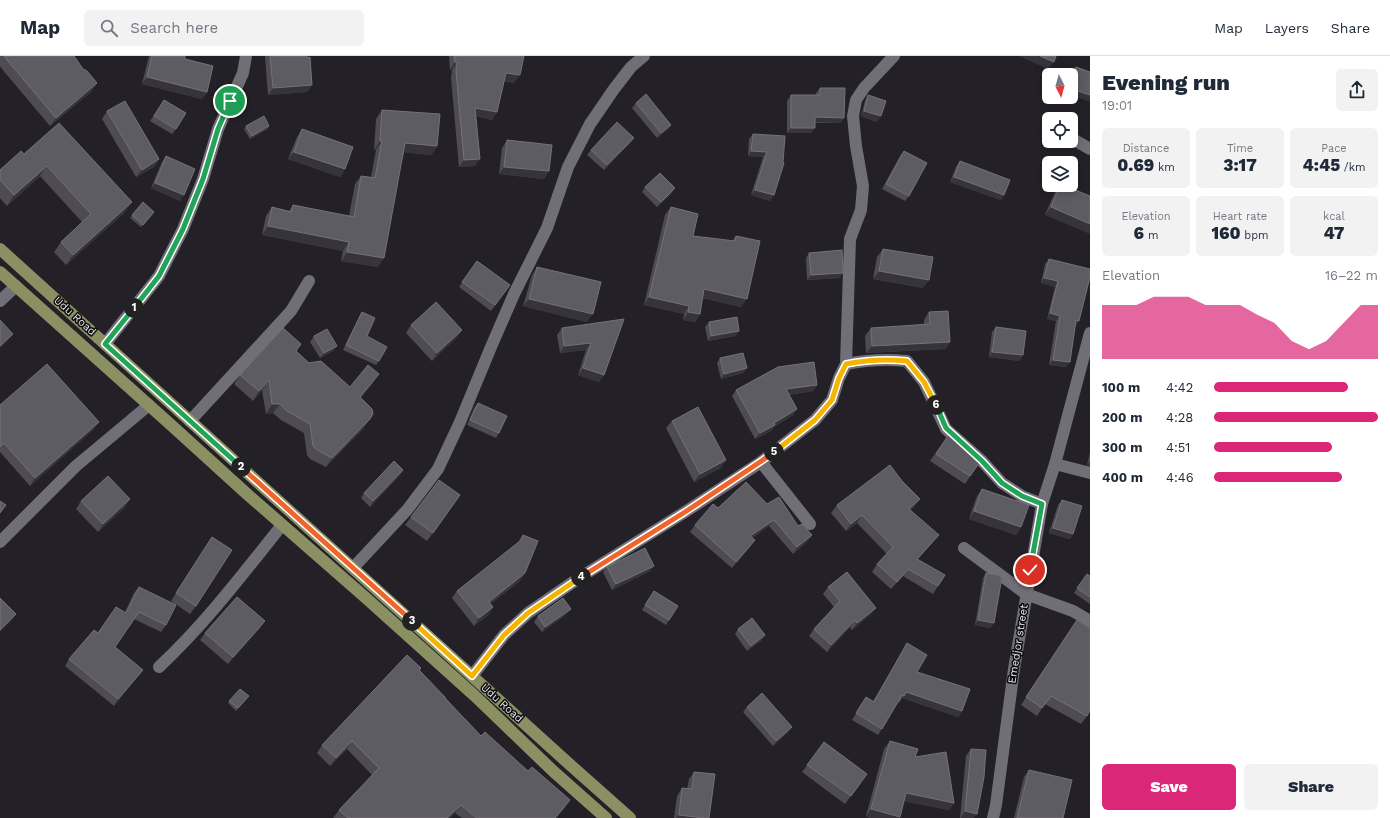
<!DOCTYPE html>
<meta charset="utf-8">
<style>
body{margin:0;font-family:"Work Sans",sans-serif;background:#f2f2f3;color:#1f2937;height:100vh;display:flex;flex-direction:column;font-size:15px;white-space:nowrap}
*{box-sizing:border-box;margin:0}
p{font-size:13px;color:#747a83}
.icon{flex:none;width:22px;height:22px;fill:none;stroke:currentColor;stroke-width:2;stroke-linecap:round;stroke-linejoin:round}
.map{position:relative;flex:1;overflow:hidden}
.panel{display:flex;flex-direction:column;background:#fff;width:300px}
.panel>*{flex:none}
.needle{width:26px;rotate:174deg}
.controls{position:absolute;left:1042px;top:12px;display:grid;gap:8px}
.controls a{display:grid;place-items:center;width:36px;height:36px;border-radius:6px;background:#fff;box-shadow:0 2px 10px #0003;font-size:20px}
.pin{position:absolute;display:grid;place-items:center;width:34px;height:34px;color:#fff;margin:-17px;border:2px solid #fff;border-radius:50%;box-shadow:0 1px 4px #0007}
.km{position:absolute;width:20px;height:20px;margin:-10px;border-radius:50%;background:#222;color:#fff;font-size:11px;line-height:20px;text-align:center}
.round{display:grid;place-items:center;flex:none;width:42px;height:42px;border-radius:6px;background:#f2f2f3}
.overview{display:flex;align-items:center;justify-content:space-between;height:68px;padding:0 12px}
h1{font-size:22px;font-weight:800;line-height:30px}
.stats{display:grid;grid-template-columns:repeat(3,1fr);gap:6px;height:68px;padding:4px 12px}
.stats div{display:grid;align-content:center;border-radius:6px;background:#f2f2f3;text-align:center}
.stats b{font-size:17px;font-weight:800}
.stats small{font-size:11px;font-weight:400}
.stats p{font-size:11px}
.chart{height:112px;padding:8px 12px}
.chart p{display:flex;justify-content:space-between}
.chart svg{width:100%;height:72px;margin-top:4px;fill:#db2777;opacity:.7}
.cta{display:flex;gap:8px;margin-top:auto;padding:8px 12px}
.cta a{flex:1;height:46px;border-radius:6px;background:#db2777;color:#fff;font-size:16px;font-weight:800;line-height:46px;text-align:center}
.cta a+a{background:#f2f2f3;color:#1f2937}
ul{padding:0 12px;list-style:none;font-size:13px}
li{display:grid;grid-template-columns:64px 48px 1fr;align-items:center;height:30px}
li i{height:10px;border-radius:5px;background:#db2777}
header{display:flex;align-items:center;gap:24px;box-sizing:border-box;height:56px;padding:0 20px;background:#fff;border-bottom:1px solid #e0e1e3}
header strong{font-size:19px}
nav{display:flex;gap:22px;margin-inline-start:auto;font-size:14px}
.search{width:280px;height:36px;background:#f2f2f3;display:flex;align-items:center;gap:10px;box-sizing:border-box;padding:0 14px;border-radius:6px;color:#747a83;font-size:15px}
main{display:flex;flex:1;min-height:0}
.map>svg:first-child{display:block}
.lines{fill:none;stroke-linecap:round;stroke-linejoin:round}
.minor{stroke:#706e76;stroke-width:12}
.major{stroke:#8b9062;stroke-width:12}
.wall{fill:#4e4c52}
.shaded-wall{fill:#36343a}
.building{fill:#5e5c63;stroke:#747278}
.split-1-casing{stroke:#fff;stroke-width:8}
.split-2-casing{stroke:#fff;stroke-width:8}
.split-3-casing{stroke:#fff;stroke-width:8}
.split-4-casing{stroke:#fff;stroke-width:8}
.split-5-casing{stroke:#fff;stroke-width:8}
.split-6-casing{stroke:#fff;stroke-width:8}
.split-7-casing{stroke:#fff;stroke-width:8}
.split-1{stroke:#22a559;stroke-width:5}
.split-2{stroke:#22a559;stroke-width:5}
.split-3{stroke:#f0652b;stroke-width:5}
.split-4{stroke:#f5b400;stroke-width:5}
.split-5{stroke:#f0652b;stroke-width:5}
.split-6{stroke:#f5b400;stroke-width:5}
.split-7{stroke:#22a559;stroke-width:5}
.labels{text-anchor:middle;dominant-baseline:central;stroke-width:3;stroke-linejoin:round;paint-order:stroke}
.street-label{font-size:11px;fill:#e7e6ea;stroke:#0c0b0e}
</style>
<header>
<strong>Map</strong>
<div class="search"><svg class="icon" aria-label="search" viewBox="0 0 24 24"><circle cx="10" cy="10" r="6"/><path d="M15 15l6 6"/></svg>Search here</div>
<nav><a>Map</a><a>Layers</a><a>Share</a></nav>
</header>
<main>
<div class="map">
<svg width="1090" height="762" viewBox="0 0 1090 762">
<rect width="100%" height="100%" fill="#232127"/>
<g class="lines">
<!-- minor -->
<g class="minor">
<polyline points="1071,82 1090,93"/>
<polyline points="0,245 16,230"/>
<polyline points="105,288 159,220 183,173 203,123 218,73 243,17 246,0"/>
<path d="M 846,308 C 866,304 886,303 907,305 L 924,326 L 946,373 L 982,405 L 1002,427 L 1022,440 L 1042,448"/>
<polyline points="190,365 291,255 309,225"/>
<polyline points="761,406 810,468"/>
<polyline points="1055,408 1090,417"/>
<polyline points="0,486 76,410 149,349"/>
<polyline points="964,492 1026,538 1073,555 1090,565"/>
<polyline points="353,512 407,454 438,413 460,366 491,291 514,238 547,172 568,111 590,68 614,33 631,11 644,0"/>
<path d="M 159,611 C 205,568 243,518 282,469"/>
<polyline points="472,620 504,579 528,557 579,522 685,456 761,406 815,364 832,344 839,322 846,308 850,183 861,154 863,130 856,90 853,60 856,44 864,32 894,0"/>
<polyline points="993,762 996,749 1014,613 1042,448 1055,408 1090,277"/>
</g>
<!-- major -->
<g class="major">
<polyline points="0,193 567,706 630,762"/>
<polyline points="0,216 170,368 247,438 366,542 475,640 553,715 606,762"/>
</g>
</g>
<!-- wall -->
<g class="wall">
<polygon points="0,0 74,0 92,35 50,70 2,13 0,10"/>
<polygon points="149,0 185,0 185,3 207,36 202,43 142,28"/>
<polygon points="265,0 307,0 312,29 307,36 268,39"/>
<polygon points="449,0 524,0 514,27 504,25 497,56 492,64 476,60 475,110 459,111 451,22 452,14 450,14"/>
<polygon points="1076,11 1089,45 1071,39 1071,20 1072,17"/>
<polygon points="820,32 841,67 815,67 811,77 787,77 787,45 791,39 816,39 816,37"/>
<polygon points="868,39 877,66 861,60 865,45"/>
<polygon points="164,44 176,73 172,78 150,65"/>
<polygon points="636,47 671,69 667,74 657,82 632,52"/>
<polygon points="382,54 437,90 431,99 404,96 378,211 341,205 343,195 262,179 266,160 272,151 289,155 293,149 349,160 355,128 361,120 371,121 376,94 374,94 376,63"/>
<polygon points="107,55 159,103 154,111 136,121 102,63"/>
<polygon points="59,67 125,156 66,209 54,196 61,186 82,166 40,120 7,150 0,142 0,114 24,98"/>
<polygon points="246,70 268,73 250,83 244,73"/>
<polygon points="302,73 345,113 340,121 288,103 297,81"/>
<polygon points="753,78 785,80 770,145 751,139 763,101 748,100 749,83"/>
<polygon points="634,82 630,87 604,114 587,99 591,94"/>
<polygon points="507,84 549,115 544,123 499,118 502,92"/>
<polygon points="904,95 909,140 905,145 882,133 900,100"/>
<polygon points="166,100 180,145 151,132 162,106"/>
<polygon points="960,105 1004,139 1001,144 950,126 956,111"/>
<polygon points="1060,129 1090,140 1045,159 1055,136"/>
<polygon points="645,131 672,137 657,151 642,136"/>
<polygon points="671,151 693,180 732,185 736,180 741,251 702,242 700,258 695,266 683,264 684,258 644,249 665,159"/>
<polygon points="154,156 141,171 130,162 132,159"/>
<polygon points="883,193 923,232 873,223 877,201"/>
<polygon points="809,197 840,222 807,224 806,202"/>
<polygon points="1049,203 1079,265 1075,270 1070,306 1066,311 1049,309 1056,265 1047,263 1055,231 1041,227 1045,208"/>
<polygon points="477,205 510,229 491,255 459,231"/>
<polygon points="537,211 587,266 523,250 532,219"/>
<polygon points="362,256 367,280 379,305 376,309 343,294 359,261"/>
<polygon points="929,256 950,286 945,293 866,297 865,280 871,272 924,269 924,264"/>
<polygon points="624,263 604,319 599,326 578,319 586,294 560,297 557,279 562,272"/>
<polygon points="709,266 739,275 735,280 708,285 705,271"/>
<polygon points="411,269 462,274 456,282 432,305 406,277"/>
<polygon points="996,271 1023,299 1019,305 989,301 992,276"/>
<polygon points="314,280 337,290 333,295 320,302 310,286"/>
<polygon points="296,295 309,307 350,331 373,327 361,341 364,372 326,411 310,403 307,399 304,377 281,364 273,357 266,358 262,334 253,345 234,328 240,319"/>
<polygon points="720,302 747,312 743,317 721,323 717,307"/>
<polygon points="817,329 813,335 789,339 793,359 774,371 771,375 755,383 732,340 736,334"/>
<polygon points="478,347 499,377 496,382 467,369 474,352"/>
<polygon points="0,349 94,373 30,430 0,396"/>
<polygon points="672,365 721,412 694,426 666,372"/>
<polygon points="951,375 982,403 965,428 930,405"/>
<polygon points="1090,396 1090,410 1087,409"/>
<polygon points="403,414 400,419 370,451 361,442 364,437"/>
<polygon points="982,433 1021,471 1016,479 969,463 977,440"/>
<polygon points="460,439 427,485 405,469 411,461"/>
<polygon points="1062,444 1073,478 1070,483 1049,477 1058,449"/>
<polygon points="81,445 125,451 98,476 76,453"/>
<polygon points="767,448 812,479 807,486 793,498 769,470 752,482 750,491 732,512 690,476 695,469 718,452"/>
<polygon points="837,449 915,450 911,454 933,486 918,503 938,530 933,538 903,520 891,533 872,516 877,508 887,498 857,467 846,475 831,457"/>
<polygon points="523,479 520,525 490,548 493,551 488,559 474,570 452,542 457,535 517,488"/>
<polygon points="212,481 196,550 190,558 171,545"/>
<polygon points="654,510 650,515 612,534 603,516 607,511"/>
<polygon points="986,517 994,567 990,572 975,569 983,522"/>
<polygon points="1087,518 1090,520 1090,548 1074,537"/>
<polygon points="139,531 166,569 161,576 134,563 115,591 143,614 138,620 114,650 65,610 69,603 98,577 125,556 134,537"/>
<polygon points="828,531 871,558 852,574 850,571 827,596 809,580 814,573 834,551 823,538"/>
<polygon points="654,535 678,550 666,569 642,554"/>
<polygon points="567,558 542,576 534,566 538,560"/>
<polygon points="1077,564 1087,660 1081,668 1045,648 1037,660 1021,649"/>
<polygon points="260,572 228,608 200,584 205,577"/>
<polygon points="738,573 762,584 747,595 735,578"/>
<polygon points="907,587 917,616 962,655 958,661 902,642 899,647 898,646 878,679 852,664 866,641 873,645 903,594"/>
<polygon points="421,612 420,615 445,642 481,680 528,715 570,744 556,762 462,762 455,757 450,762 333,762 339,754 372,719 347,693 330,710 317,697 322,689"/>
<polygon points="249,640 236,655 228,647 229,645"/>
<polygon points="747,651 788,676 773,690 743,656"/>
<polygon points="890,685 915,701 954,747 949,754 904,745 899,762 871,762 866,760 884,693"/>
<polygon points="824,686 867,718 845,748 802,716"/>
<polygon points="971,693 977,758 973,762 960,762 966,700"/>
<polygon points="1029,714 1063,762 1014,762 1024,721"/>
<polygon points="694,716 709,762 674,762 677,740 682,732 687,733 689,723"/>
</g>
<!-- shaded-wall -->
<g class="shaded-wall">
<polygon points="1019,0 1040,0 1054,6 1048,13"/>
<polygon points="455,6 457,7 452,14 450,14"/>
<polygon points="506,17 520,19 514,27 501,24"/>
<polygon points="147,21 207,36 202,43 142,28"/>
<polygon points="97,27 92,35 50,70 56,62"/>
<polygon points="312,29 307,36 268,39 273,32"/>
<polygon points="1071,33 1090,39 1090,44 1089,45 1071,39"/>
<polygon points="475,52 497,56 492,64 470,59"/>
<polygon points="864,55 881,60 877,66 861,60"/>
<polygon points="815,61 844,62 841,67 811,66"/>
<polygon points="671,69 667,74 657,82 661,77"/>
<polygon points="269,70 268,73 250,83 252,80"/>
<polygon points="791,72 815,72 811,77 787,77"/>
<polygon points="634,82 630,87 604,114 607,109"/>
<polygon points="380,85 382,85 376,94 374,94"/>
<polygon points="405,87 437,90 431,99 399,96"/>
<polygon points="751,95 767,96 763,101 748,100"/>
<polygon points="294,96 345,113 340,121 288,103"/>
<polygon points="159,103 154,111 136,121 142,114"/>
<polygon points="480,103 475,110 459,111 464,104"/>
<polygon points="47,110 40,120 7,150 14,139"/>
<polygon points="504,111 549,115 544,123 499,118"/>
<polygon points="954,121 1004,139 1001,144 950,126"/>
<polygon points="155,127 184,139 180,145 151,132"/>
<polygon points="675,132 672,137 657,151 661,146"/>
<polygon points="755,134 774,139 770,145 751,139"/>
<polygon points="132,146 125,156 66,209 73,199"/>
<polygon points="1051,151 1090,168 1090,178 1045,159"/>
<polygon points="268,170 349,186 343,195 262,179"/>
<polygon points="347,196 384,202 378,211 341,205"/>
<polygon points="879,215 929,224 923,232 873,223"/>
<polygon points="843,217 840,222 807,224 811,219"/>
<polygon points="1044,222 1058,225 1055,231 1041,227"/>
<polygon points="704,233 747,243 741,251 698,241"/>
<polygon points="649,241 689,250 684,258 644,249"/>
<polygon points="529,243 593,258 587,266 523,250"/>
<polygon points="688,256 700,258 695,266 683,264"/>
<polygon points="1050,257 1060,260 1056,265 1047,263"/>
<polygon points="1076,264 1079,265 1075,270"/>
<polygon points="462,274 456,282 432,305 437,297"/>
<polygon points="739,275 735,280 708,285 711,280"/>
<polygon points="13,278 7,285 0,292 0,290"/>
<polygon points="950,286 945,293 866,297 872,290"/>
<polygon points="591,287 586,294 560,297 564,290"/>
<polygon points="337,290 333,295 320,302 324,297"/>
<polygon points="992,296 1023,299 1019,305 989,301"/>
<polygon points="1053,304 1070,306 1066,311 1049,309"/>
<polygon points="583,312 604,319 599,326 578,319"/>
<polygon points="747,312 743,317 721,323 724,318"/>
<polygon points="379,318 373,327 354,350 360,341"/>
<polygon points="269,324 262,334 253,345 259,335"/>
<polygon points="817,329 813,335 781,340 786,333"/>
<polygon points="272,348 280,348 273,357 266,358"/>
<polygon points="797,353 793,359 774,371 771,375 755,383 760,377 774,367"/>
<polygon points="370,363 364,372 326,411 332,402"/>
<polygon points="99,366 94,373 30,430 35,422"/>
<polygon points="726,404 721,412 694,426 700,418"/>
<polygon points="1090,405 1090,410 1087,409"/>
<polygon points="403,414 400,419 370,451 373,445"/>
<polygon points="130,443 125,451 98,476 103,468"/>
<polygon points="920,443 915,450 904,461 909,453"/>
<polygon points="974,455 1021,471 1016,479 969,463"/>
<polygon points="862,459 857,467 846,475 851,468"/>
<polygon points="774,464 769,470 745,486 750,480"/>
<polygon points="1053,472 1073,478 1070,483 1049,477"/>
<polygon points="812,479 807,486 793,498 797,491"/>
<polygon points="939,479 933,486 912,510 917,503"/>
<polygon points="755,484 750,491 732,512 736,506"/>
<polygon points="654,510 650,515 612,534 616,528"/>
<polygon points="525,517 520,525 483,553 489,546"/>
<polygon points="493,551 488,559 474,570 479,562"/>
<polygon points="876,552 871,558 852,574 857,567"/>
<polygon points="571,553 567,558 542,576 545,571"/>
<polygon points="16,558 13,563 0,576 0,574"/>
<polygon points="855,564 850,571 827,596 831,589"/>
<polygon points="978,564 994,567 990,572 975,569"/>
<polygon points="265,565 260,572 228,608 233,601"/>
<polygon points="765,579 762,584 747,595 751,590"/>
<polygon points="143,614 138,620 114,650 118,643"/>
<polygon points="906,636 962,655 958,661 902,642"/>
<polygon points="792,671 788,676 773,690 776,685"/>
<polygon points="352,685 347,693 330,710 336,702"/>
<polygon points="906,737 954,747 949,754 901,745"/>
<polygon points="570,744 565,752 556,762 555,762"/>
<polygon points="461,749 455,757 450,762 447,762"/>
<polygon points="871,753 900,761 899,762 871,762 866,760"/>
<polygon points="965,755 977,758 973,762 961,762"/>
<polygon points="679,759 703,762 676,762"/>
</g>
<!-- building -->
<g class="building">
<polygon points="4,0 74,0 83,13 87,15 97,27 56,62 8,5"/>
<polygon points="152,0 185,0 185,3 213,10 207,36 147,21"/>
<polygon points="270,0 307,0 307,2 310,1 312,29 273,32"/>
<polygon points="454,0 524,0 520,19 506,17 497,56 475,52 480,103 464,104 456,15 457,7 455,6"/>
<polygon points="1040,0 1056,0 1054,6"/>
<polygon points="1076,11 1090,16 1090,39 1071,33 1071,25"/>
<polygon points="820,32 845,32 844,62 815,61 815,72 791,72 791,39 820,39"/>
<polygon points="646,38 671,69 661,77 636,47"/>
<polygon points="868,39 886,45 881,60 864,55"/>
<polygon points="164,44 186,57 176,73 154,60"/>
<polygon points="125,45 159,103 142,114 107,55"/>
<polygon points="382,54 440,58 437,90 405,87 384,202 347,196 349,186 268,170 272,151 291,156 293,149 354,161 361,120 375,122 382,85 380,85"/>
<polygon points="264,60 269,70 252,80 246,70"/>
<polygon points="617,66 634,82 607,109 591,94"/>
<polygon points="59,67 132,146 73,199 61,186 91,158 47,110 14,139 0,124 0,114 21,95 24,98"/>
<polygon points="302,73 353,91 345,113 294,96"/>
<polygon points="753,78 785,80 783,106 784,107 774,139 755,134 767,96 751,95"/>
<polygon points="507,84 552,89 549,115 504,111"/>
<polygon points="904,95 927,107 909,140 886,128"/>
<polygon points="166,100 195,113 184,139 155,127"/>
<polygon points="960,105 1010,124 1004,139 954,121"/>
<polygon points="660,117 675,132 661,146 645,131"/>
<polygon points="1060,129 1063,129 1090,140 1090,168 1051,151"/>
<polygon points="143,146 154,156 143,169 132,159"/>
<polygon points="671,151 698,158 693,180 735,185 736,180 760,185 747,243 704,233 700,258 688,256 689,250 649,241"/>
<polygon points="883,193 933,201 929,224 879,215"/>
<polygon points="842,194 843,217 811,219 809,197"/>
<polygon points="1049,203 1090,213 1090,221 1079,265 1076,264 1070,306 1053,304 1060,260 1050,257 1058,225 1044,222"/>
<polygon points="477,205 510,229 495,249 462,226"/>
<polygon points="537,211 601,226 593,258 529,243"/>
<polygon points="436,246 462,274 437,297 411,269"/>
<polygon points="948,255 950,286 872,290 871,272 930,268 929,256"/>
<polygon points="362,256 375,262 367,280 387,291 379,305 346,289"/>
<polygon points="737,261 739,275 711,280 709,266"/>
<polygon points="624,263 604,319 583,312 591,287 564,290 562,272"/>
<polygon points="0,264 13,278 0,290"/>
<polygon points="996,271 1026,275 1023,299 992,296"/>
<polygon points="283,272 301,288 296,295 309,307 321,305 350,331 368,309 379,318 360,341 372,353 373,358 370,363 332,402 316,393 313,390 310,368 287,355 280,348 272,348 269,324 259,335 240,319"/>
<polygon points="327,273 337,290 324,297 314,280"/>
<polygon points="743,297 747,312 724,318 720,302"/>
<polygon points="814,306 817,329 786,333 797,353 774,367 775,369 760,377 736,334 778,311"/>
<polygon points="47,308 99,366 35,422 4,387 0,391 0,349"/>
<polygon points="478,347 507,360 499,377 470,364"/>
<polygon points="698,351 726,404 700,418 672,365"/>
<polygon points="951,375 982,403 970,420 936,398"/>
<polygon points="394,405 403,414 373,445 364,437"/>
<polygon points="890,409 902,425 920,443 909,453 939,479 917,503 945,519 938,530 908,513 897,526 877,508 893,491 862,459 851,468 837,449"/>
<polygon points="108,420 130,443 103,468 81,445"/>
<polygon points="439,424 460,439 433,477 411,461"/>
<polygon points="746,426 767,448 779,441 798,470 802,468 812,479 797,491 774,464 750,480 755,484 736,506 695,469 713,448 718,452"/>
<polygon points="982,433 1029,449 1021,471 974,455"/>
<polygon points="1062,444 1082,450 1073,478 1053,472"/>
<polygon points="0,445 6,449 0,457"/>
<polygon points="523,479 538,485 525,517 489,546 493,551 479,562 457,535 520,485"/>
<polygon points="212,481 232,494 196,550 176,537"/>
<polygon points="645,492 654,510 616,528 607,511"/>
<polygon points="847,516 876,552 857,567 855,564 831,589 814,573 840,545 828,531"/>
<polygon points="986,517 998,519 1002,521 994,567 978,564"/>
<polygon points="1087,518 1090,520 1090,541 1077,532"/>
<polygon points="139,531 176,549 166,569 139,556 115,591 143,614 118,643 69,603 94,574 98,577 116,551 126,557"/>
<polygon points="654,535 678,550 669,564 645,549"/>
<polygon points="237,541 265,565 233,601 205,577"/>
<polygon points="0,542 16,558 0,574"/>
<polygon points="563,542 571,553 545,571 538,560"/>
<polygon points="752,562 765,579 751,590 738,573"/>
<polygon points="1077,564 1090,572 1090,654 1087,660 1051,640 1042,652 1026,641"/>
<polygon points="907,587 927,599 917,616 970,633 962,655 906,636 904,640 902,639 882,673 856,657 866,641 874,646"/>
<polygon points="407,599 421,612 419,614 445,641 445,642 481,680 485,676 528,715 532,711 570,744 555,762 477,762 461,749 447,762 348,762 339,754 379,712 352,685 336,702 322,689"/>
<polygon points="240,633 249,640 238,652 229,645"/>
<polygon points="762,637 792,671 776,685 747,651"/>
<polygon points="890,685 918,693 915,701 946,696 954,747 906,737 900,761 871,753"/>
<polygon points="824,686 867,718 851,740 807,709"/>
<polygon points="971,693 986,694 984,721 977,758 965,755"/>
<polygon points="1029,714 1072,724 1063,762 1017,762"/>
<polygon points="694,716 715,718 709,762 703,762 679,759 682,732 692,733"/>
</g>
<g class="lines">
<defs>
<polyline id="split-1" points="134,252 159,220 183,173 203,123 218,73 230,45"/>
<polyline id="split-2" points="134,252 105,288 241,411"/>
<polyline id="split-3" points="241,411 412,565"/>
<polyline id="split-4" points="412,565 472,620 504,579 528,557 581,521"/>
<polyline id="split-5" points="581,521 685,456 760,406 774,396"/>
<path id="split-6" d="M 774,396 L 815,364 L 832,344 L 839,322 L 846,308 C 866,304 886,303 907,305 L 924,326 L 936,349"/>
<polyline id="split-7" points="936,349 946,372 982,405 1002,427 1022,440 1042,448 1030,514"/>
</defs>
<!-- split-1 casing -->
<use href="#split-1" class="split-1-casing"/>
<!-- split-2 casing -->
<use href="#split-2" class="split-2-casing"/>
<!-- split-3 casing -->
<use href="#split-3" class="split-3-casing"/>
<!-- split-4 casing -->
<use href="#split-4" class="split-4-casing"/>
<!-- split-5 casing -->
<use href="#split-5" class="split-5-casing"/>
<!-- split-6 casing -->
<use href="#split-6" class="split-6-casing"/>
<!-- split-7 casing -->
<use href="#split-7" class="split-7-casing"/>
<!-- split-1 -->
<use href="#split-1" class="split-1"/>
<!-- split-2 -->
<use href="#split-2" class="split-2"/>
<!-- split-3 -->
<use href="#split-3" class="split-3"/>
<!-- split-4 -->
<use href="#split-4" class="split-4"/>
<!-- split-5 -->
<use href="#split-5" class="split-5"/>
<!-- split-6 -->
<use href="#split-6" class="split-6"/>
<!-- split-7 -->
<use href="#split-7" class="split-7"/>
</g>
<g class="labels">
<!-- street labels -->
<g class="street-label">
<text transform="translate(75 260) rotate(42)">Udu Road</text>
<text transform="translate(1018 588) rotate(-81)">Emedjor street</text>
<text transform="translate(502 647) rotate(42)">Udu Road</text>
</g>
</g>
</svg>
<div class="controls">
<a><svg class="needle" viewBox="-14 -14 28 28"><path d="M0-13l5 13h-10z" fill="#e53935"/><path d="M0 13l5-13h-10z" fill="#747a83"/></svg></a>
<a><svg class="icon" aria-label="locate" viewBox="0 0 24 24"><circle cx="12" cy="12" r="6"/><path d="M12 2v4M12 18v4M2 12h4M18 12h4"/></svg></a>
<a><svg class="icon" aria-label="layers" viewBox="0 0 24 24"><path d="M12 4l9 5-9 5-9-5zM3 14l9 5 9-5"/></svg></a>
</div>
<div class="pin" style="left:230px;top:45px;background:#1e9e55"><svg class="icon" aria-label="arrive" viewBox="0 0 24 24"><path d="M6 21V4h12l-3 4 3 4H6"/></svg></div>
<div class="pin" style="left:1030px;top:514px;background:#d93025"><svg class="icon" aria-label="check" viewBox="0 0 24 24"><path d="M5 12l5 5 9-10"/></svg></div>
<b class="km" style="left:134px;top:252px">1</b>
<b class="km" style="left:241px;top:411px">2</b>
<b class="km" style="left:412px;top:565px">3</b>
<b class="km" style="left:581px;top:521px">4</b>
<b class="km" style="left:774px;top:396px">5</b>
<b class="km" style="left:936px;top:349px">6</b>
</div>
<section class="panel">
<div class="overview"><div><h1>Evening run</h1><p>19:01</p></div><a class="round"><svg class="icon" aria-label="share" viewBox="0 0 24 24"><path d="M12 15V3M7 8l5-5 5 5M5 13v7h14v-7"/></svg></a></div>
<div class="stats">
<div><p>Distance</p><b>0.69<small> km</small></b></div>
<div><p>Time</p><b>3:17</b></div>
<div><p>Pace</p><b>4:45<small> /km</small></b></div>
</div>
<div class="stats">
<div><p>Elevation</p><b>6<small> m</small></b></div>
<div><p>Heart rate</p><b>160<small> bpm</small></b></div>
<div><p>kcal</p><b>47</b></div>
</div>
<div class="chart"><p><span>Elevation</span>16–22 m</p>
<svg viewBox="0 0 160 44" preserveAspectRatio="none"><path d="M0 44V11L10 11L20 11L30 6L40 6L50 6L60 11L70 11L80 11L90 17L100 22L110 33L120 38L130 33L140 22L150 11L160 11V44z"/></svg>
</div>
<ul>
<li><b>100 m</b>4:42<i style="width:82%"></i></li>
<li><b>200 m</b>4:28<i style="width:100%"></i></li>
<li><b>300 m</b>4:51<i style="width:72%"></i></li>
<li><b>400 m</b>4:46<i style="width:78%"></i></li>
</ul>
<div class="cta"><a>Save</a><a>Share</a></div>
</section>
</main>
